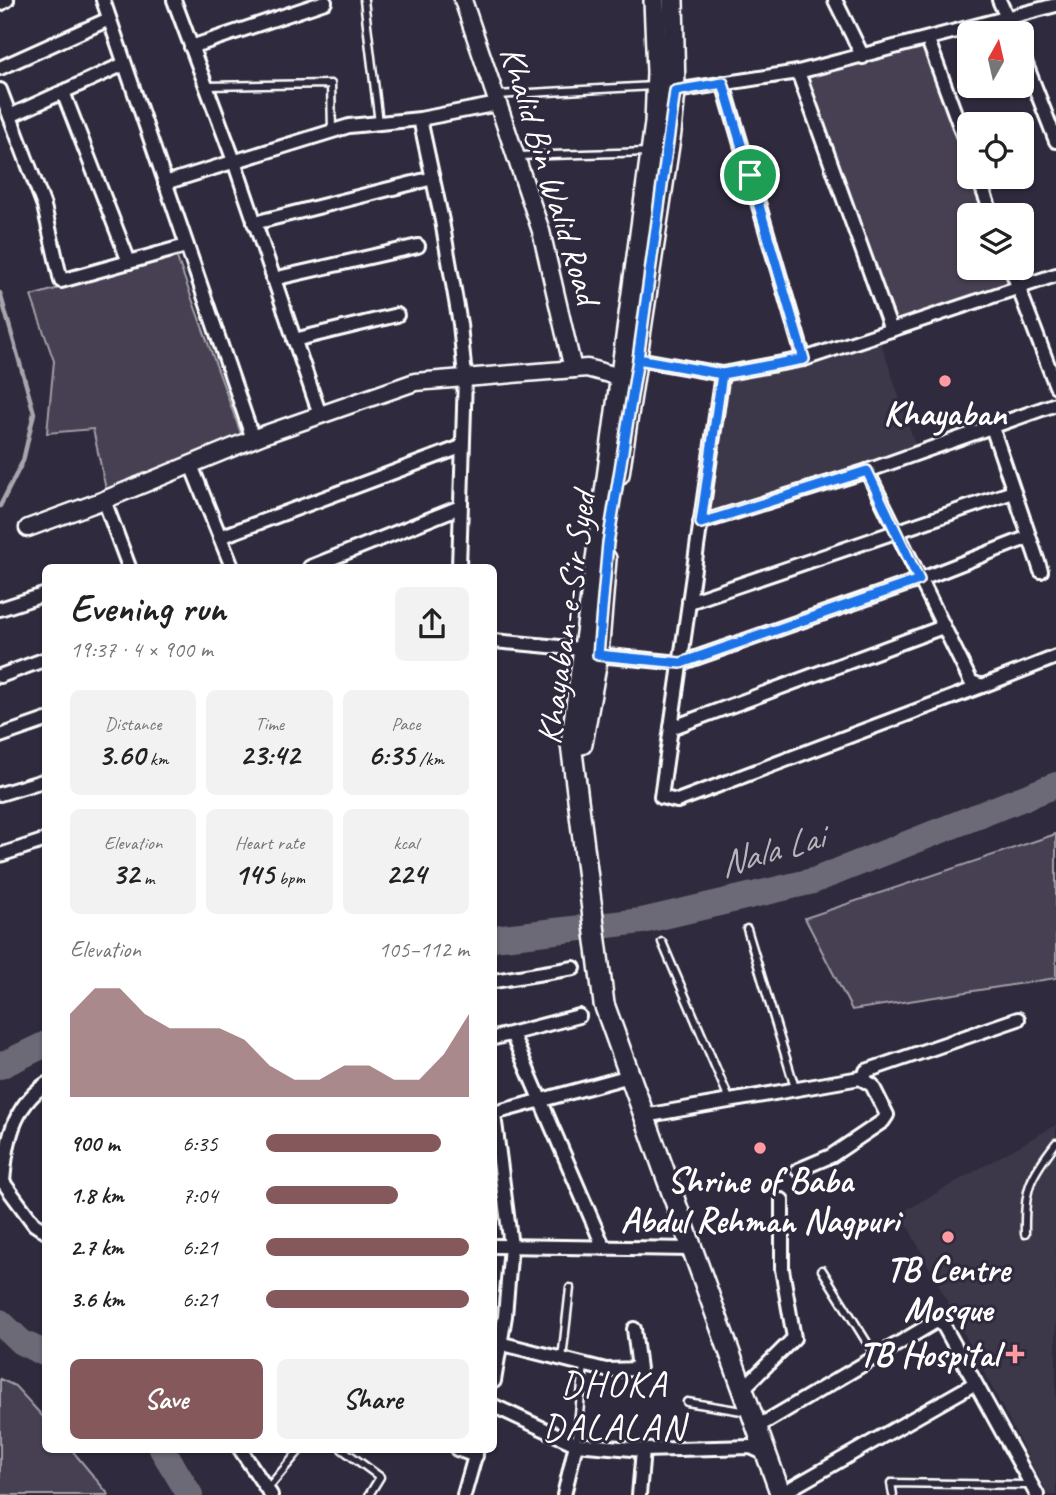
<!DOCTYPE html>
<meta charset="utf-8">
<style>
body{margin:0;font-family:Caveat,sans-serif;background:#f2f2f2;color:#222;height:100vh;display:flex;flex-direction:column;font-size:26px;white-space:nowrap}
*{box-sizing:border-box;margin:0}
p{font-size:23px;color:#767676}
.icon{flex:none;width:38px;height:38px;fill:none;stroke:currentColor;stroke-width:2;stroke-linecap:round;stroke-linejoin:round}
.map{position:relative;flex:1;overflow:hidden}
.sheet{position:absolute;left:42px;top:564px;width:455px;height:889px;display:flex;flex-direction:column;background:#fff;border-radius:10px;box-shadow:0 2px 5px #0004}
.sheet>*{flex:none}
.needle{width:46px;rotate:8deg}
.buttons{position:absolute;left:957px;top:21px;display:grid;gap:14px}
.buttons a{display:grid;place-items:center;width:77px;height:77px;border-radius:10px;background:#fff;box-shadow:0 2px 5px #0004;font-size:35px}
.pin{position:absolute;display:grid;place-items:center;width:60px;height:60px;color:#fff;margin:-30px;border:4px solid #fff;border-radius:50%;box-shadow:0 2px 7px #0007}
.round{display:grid;place-items:center;flex:none;width:74px;height:74px;border-radius:10px;background:#f2f2f2}
.headline{display:flex;align-items:center;justify-content:space-between;height:119px;padding:0 28px}
h1{font-size:38px;font-weight:600;line-height:52px}
.stats{display:grid;grid-template-columns:repeat(3,1fr);gap:10px;height:119px;padding:7px 28px}
.stats div{display:grid;align-content:center;border-radius:10px;background:#f2f2f2;text-align:center}
.stats b{font-size:30px;font-weight:600}
.stats small{font-size:19px;font-weight:400}
.stats p{font-size:19px}
.chart{height:196px;padding:14px 28px}
.chart p{display:flex;justify-content:space-between}
.chart svg{width:100%;height:126px;margin-top:7px;fill:#85585c;opacity:.7}
.button{display:flex;gap:14px;margin-top:auto;padding:14px 28px}
.button a{flex:1;height:80px;border-radius:10px;background:#85585c;color:#fff;font-size:28px;font-weight:600;line-height:80px;text-align:center}
.button a+a{background:#f2f2f2;color:#222}
ul{padding:0 28px;list-style:none;font-size:23px}
li{display:grid;grid-template-columns:112px 84px 1fr;align-items:center;height:52px}
li i{height:18px;border-radius:9px;background:#85585c}
.map>svg:first-child{display:block}
.built{fill:#3c3749}
.green{fill:#464152;stroke:#a2a0a8;stroke-width:2}
.lines{fill:none;stroke-linecap:round;stroke-linejoin:round}
.stream{stroke:#a7a6ad;stroke-width:4.5}
.river{stroke:#6d6a77;stroke-width:26}
.service-casing{stroke:#fff;stroke-width:11}
.minor-casing{stroke:#fff;stroke-width:18}
.tertiary-casing{stroke:#fff;stroke-width:21}
.secondary-casing{stroke:#fff;stroke-width:24}
.service{stroke:#2f2a3d;stroke-width:6}
.minor{stroke:#2f2a3d;stroke-width:12}
.tertiary{stroke:#2f2a3d;stroke-width:16}
.secondary{stroke:#2f2a3d;stroke-width:19}
.route-casing{stroke:#fff;stroke-width:14}
.route{stroke:#1a73e8;stroke-width:9}
.poi-dot{fill:#ff9aa2;stroke:#2f2a3d;stroke-width:2.5}
.labels{text-anchor:middle;dominant-baseline:central;stroke-width:6;stroke-linejoin:round;paint-order:stroke}
.street-label{font-size:35px;fill:#fff;stroke:#2f2a3d}
.poi-label{font-size:35px;font-weight:bold;fill:#fff;stroke:#2f2a3d}
.water-label{font-size:37px;font-style:italic;fill:#b6b4bb;stroke:#2f2a3d}
.neighbourhood-label{font-size:37px;letter-spacing:2px;fill:#fff;stroke:#2f2a3d}
</style>
<div class="map">
<svg width="1056" height="1495" viewBox="0 0 1056 1495">
<rect width="100%" height="100%" fill="#2f2a3d"/>
<filter id="ink" filterUnits="userSpaceOnUse"><feTurbulence type="fractalNoise" baseFrequency=".0143" numOctaves="2"/><feDisplacementMap in="SourceGraphic" scale="14" xChannelSelector="R" yChannelSelector="G"/><feConvolveMatrix kernelMatrix="1 2 1 2 8 2 1 2 1" color-interpolation-filters="sRGB"/></filter>
<g filter="url(#ink)">
<!-- built -->
<g class="built">
<polygon points="878,334 918,453 700,523 722,374"/>
<polygon points="1056,1125 1056,1495 1048,1495 901,1213"/>
</g>
<!-- green -->
<g class="green">
<polygon points="928,40 969,154 970,177 978,177 992,215 970,215 970,268 1011,268 1018,286 891,330 798,72"/>
<polygon points="176,255 244,442 108,499 93,429 47,433 54,361 31,296"/>
<polygon points="1056,834 1056,978 852,1010 805,918"/>
<polygon points="0,1379 15,1386 45,1419 46,1449 71,1449 109,1495 0,1495"/>
</g>
<g class="lines">
<!-- stream -->
<polyline class="stream" points="0,293 34,413 23,461 0,506"/>
<!-- river -->
<g class="river">
<polyline points="494,938 642,921 813,881 1056,785"/>
<polyline points="0,1066 46,1044"/>
<polyline points="0,1322 21,1342 46,1354"/>
<polyline points="162,1449 190,1495"/>
</g>
<defs>
<g id="service">
<polyline points="364,0 379,123"/>
<polyline points="206,86 331,84 332,131"/>
<polyline points="497,95 653,86"/>
<polyline points="517,156 650,152"/>
<polyline points="747,929 796,1091"/>
<polyline points="662,942 730,1101"/>
<path d="M 1025,1234 C 1024,1189 1029,1178 1056,1143"/>
<polyline points="822,1270 876,1357"/>
<polyline points="562,1359 570,1288"/>
<polyline points="687,1402 748,1412"/>
<polyline points="576,1444 584,1365"/>
<polyline points="342,1449 380,1477 369,1495"/>
<polyline points="267,1489 299,1451"/>
<polyline points="893,1495 891,1483 1031,1485"/>
</g>
<g id="minor">
<polyline points="103,0 253,439"/>
<polyline points="174,0 234,161 320,415"/>
<polyline points="835,0 863,57"/>
<polyline points="999,0 1014,33"/>
<polyline points="0,4 7,0"/>
<polyline points="928,40 970,154"/>
<polyline points="191,47 325,2"/>
<polyline points="1022,54 1056,141"/>
<polyline points="0,68 109,19"/>
<polyline points="798,72 891,330"/>
<polyline points="723,83 804,359"/>
<polyline points="0,90 44,206 61,281 186,246"/>
<polyline points="675,91 798,72 1056,5"/>
<polyline points="63,92 129,262"/>
<polyline points="10,116 124,64"/>
<polyline points="420,119 442,221 460,324 465,377 459,567"/>
<polyline points="978,177 992,215"/>
<polyline points="165,183 349,126 420,119 498,104"/>
<polyline points="254,223 433,178"/>
<polyline points="1011,268 1056,386"/>
<polyline points="273,279 418,246"/>
<polyline points="294,340 397,315"/>
<polyline points="638,359 722,374 804,359 1056,275"/>
<polyline points="722,374 661,797 677,801 982,686"/>
<polyline points="992,427 1041,571"/>
<polyline points="191,465 232,567"/>
<polyline points="867,471 971,682 982,686 1056,657"/>
<polyline points="104,500 129,567"/>
<polyline points="700,523 867,471 1056,404"/>
<polyline points="220,537 461,447"/>
<polyline points="310,567 460,507"/>
<polyline points="689,602 1013,492"/>
<polyline points="0,609 46,594"/>
<polyline points="494,641 581,649"/>
<polyline points="598,655 681,663 919,580 1029,537"/>
<polyline points="0,676 46,659"/>
<polyline points="671,728 943,627"/>
<polyline points="0,736 46,720"/>
<polyline points="0,794 46,780"/>
<polyline points="0,855 46,840"/>
<polyline points="494,981 574,968"/>
<polyline points="512,1034 604,1248"/>
<polyline points="494,1038 579,1016"/>
<polyline points="864,1080 866,1071 1018,1019"/>
<path d="M 46,1084 C 12,1107 6,1144 3,1182 L 34,1224 L 46,1232"/>
<polyline points="494,1113 630,1076"/>
<polyline points="494,1115 511,1246 505,1316 494,1381"/>
<polyline points="644,1116 860,1078 872,1085 887,1115 883,1121 831,1156 798,1170"/>
<polyline points="494,1246 692,1249"/>
<polyline points="495,1342 606,1370 639,1369 634,1329"/>
<polyline points="743,1389 794,1338 782,1269 782,1200"/>
<polyline points="494,1406 576,1444 643,1450 751,1447 766,1454"/>
<polyline points="757,1427 940,1319 1037,1495"/>
<polyline points="240,1449 271,1495"/>
<polyline points="457,1449 476,1456"/>
<polyline points="781,1494 974,1384"/>
<polyline points="464,1495 477,1449"/>
<polyline points="564,1495 576,1444"/>
<polyline points="639,1495 643,1450"/>
</g>
<g id="tertiary">
<polyline points="463,0 541,231 573,369"/>
<polyline points="28,528 104,500 263,435 415,382 587,368 620,377"/>
</g>
<g id="secondary">
<polyline points="654,0 657,72 655,123 571,744 604,1004 781,1495"/>
<polyline points="619,474 671,132 675,91 673,0"/>
<polyline points="582,744 598,655 606,559"/>
</g>
</defs>
<!-- service casing -->
<use href="#service" class="service-casing"/>
<!-- minor casing -->
<use href="#minor" class="minor-casing"/>
<!-- tertiary casing -->
<use href="#tertiary" class="tertiary-casing"/>
<!-- secondary casing -->
<use href="#secondary" class="secondary-casing"/>
<!-- service -->
<use href="#service" class="service"/>
<!-- minor -->
<use href="#minor" class="minor"/>
<!-- tertiary -->
<use href="#tertiary" class="tertiary"/>
<!-- secondary -->
<use href="#secondary" class="secondary"/>
</g>
</g>
<g class="lines" filter="url(#ink)">
<defs>
<polyline id="route" points="750,175 804,359 722,374 638,359 608,543 598,655 681,663 919,580 867,471 701,523 722,374 638,359 675,91 723,83 750,175"/>
</defs>
<!-- route casing -->
<use href="#route" class="route-casing"/>
<!-- route -->
<use href="#route" class="route"/>
</g>
<!-- markers -->
<g class="poi-dot">
<circle cx="945" cy="381" r="7"/>
<circle cx="760" cy="1148" r="7"/>
<circle cx="948" cy="1237" r="7"/>
<path d="M1011.5 1343.5h7v7h7v7h-7v7h-7v-7h-7v-7h7z"/>
</g>
<g class="labels">
<!-- street labels -->
<g class="street-label">
<text transform="translate(550 175) rotate(73)">Khalid Bin Walid Road</text>
<text transform="translate(566 618) rotate(-82)">Khayaban-e-Sir Syed</text>
</g>
<!-- poi labels -->
<g class="poi-label">
<text x="945" y="413">Khayaban</text>
<text x="760" y="1180">Shrine of Baba<tspan x="760" dy="40">Abdul Rehman Nagpuri</tspan></text>
<text x="948" y="1269">TB Centre<tspan x="948" dy="40">Mosque</tspan></text>
<text x="999" y="1354" text-anchor="end">TB Hospital</text>
</g>
<!-- water labels -->
<g class="water-label">
<text transform="translate(771 850) rotate(-16)">Nala Lai</text>
</g>
<!-- neighbourhood labels -->
<g class="neighbourhood-label">
<text x="614" y="1383">DHOKA<tspan x="614" dy="43">DALALAN</tspan></text>
</g>
</g>
</svg>
<div class="buttons">
<a><svg class="needle" viewBox="-14 -14 28 28"><path d="M0-13l5 13h-10z" fill="#e53935"/><path d="M0 13l5-13h-10z" fill="#767676"/></svg></a>
<a><svg class="icon" aria-label="locate" viewBox="0 0 24 24"><circle cx="12" cy="12" r="6"/><path d="M12 2v4M12 18v4M2 12h4M18 12h4"/></svg></a>
<a><svg class="icon" aria-label="layers" viewBox="0 0 24 24"><path d="M12 4l9 5-9 5-9-5zM3 14l9 5 9-5"/></svg></a>
</div>
<div class="pin" style="left:750px;top:175px;background:#1e9e55"><svg class="icon" aria-label="arrive" viewBox="0 0 24 24"><path d="M6 21V4h12l-3 4 3 4H6"/></svg></div>
<section class="sheet">
<div class="headline"><div><h1>Evening run</h1><p>19:37 · 4 × 900 m</p></div><a class="round"><svg class="icon" aria-label="share" viewBox="0 0 24 24"><path d="M12 15V3M7 8l5-5 5 5M5 13v7h14v-7"/></svg></a></div>
<div class="stats">
<div><p>Distance</p><b>3.60<small> km</small></b></div>
<div><p>Time</p><b>23:42</b></div>
<div><p>Pace</p><b>6:35<small> /km</small></b></div>
</div>
<div class="stats">
<div><p>Elevation</p><b>32<small> m</small></b></div>
<div><p>Heart rate</p><b>145<small> bpm</small></b></div>
<div><p>kcal</p><b>224</b></div>
</div>
<div class="chart"><p><span>Elevation</span>105–112 m</p>
<svg viewBox="0 0 160 44" preserveAspectRatio="none"><path d="M0 44V15L10 6L20 6L30 15L40 20L50 20L60 20L70 24L80 33L90 38L100 38L110 33L120 33L130 38L140 38L150 29L160 15V44z"/></svg>
</div>
<ul>
<li><b>900 m</b>6:35<i style="width:86%"></i></li>
<li><b>1.8 km</b>7:04<i style="width:65%"></i></li>
<li><b>2.7 km</b>6:21<i style="width:100%"></i></li>
<li><b>3.6 km</b>6:21<i style="width:100%"></i></li>
</ul>
<div class="button"><a>Save</a><a>Share</a></div>
</section>
</div>
